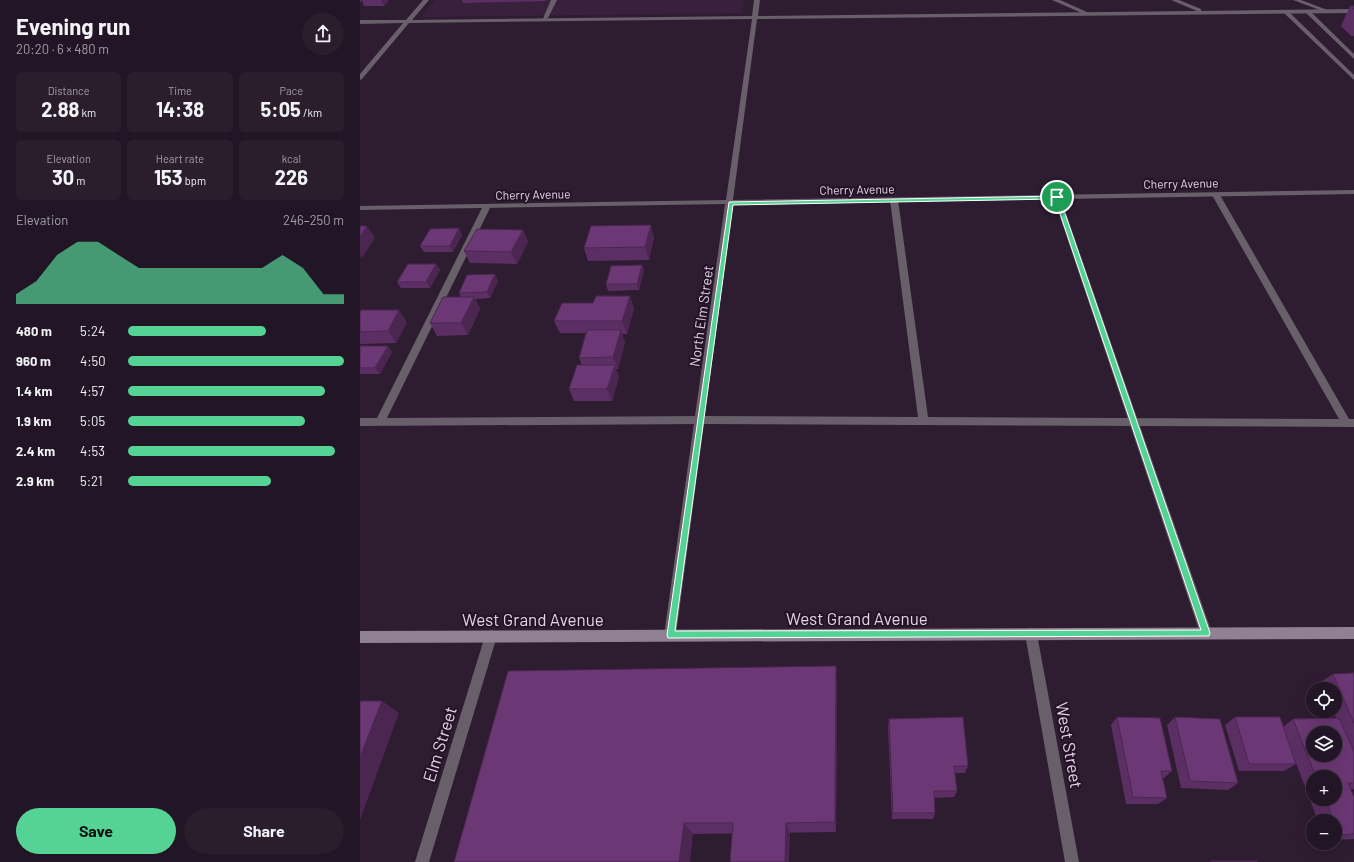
<!DOCTYPE html>
<meta charset="utf-8">
<style>
body{margin:0;font-family:Barlow,sans-serif;background:#2a1e2d;color:#f1f3f6;height:100vh;display:flex;flex-direction:column;font-size:15px;white-space:nowrap}
*{box-sizing:border-box;margin:0}
p{font-size:13px;color:#a29fa7}
.icon{flex:none;width:22px;height:22px;fill:none;stroke:currentColor;stroke-width:2;stroke-linecap:round;stroke-linejoin:round}
.map{position:relative;flex:1;overflow:hidden}
.details{display:flex;flex-direction:column;background:#221525;width:360px}
.details>*{flex:none}
.fabs{position:absolute;left:946px;top:682px;display:grid;gap:8px}
.fabs a{display:grid;place-items:center;width:36px;height:36px;border-radius:50%;background:#221525;box-shadow:0 4px 16px #0002,0 0 0 1px #3f3442;font-size:20px}
.pin{position:absolute;display:grid;place-items:center;width:34px;height:34px;color:#fff;margin:-17px;border:2px solid #fff;border-radius:50%;box-shadow:0 1px 4px #0007}
.round{display:grid;place-items:center;flex:none;width:42px;height:42px;border-radius:21px;background:#2a1e2d}
.overview{display:flex;align-items:center;justify-content:space-between;height:68px;padding:0 16px}
h1{font-size:22px;font-weight:700;line-height:30px}
.metrics{display:grid;grid-template-columns:repeat(3,1fr);gap:6px;height:68px;padding:4px 16px}
.metrics div{display:grid;align-content:center;border-radius:6px;background:#2a1e2d;text-align:center}
.metrics b{font-size:20px;font-weight:700}
.metrics small{font-size:11px;font-weight:400}
.metrics p{font-size:11px}
.chart{height:112px;padding:8px 16px}
.chart p{display:flex;justify-content:space-between}
.chart svg{width:100%;height:72px;margin-top:4px;fill:#54d395;opacity:.7}
.cta{display:flex;gap:8px;margin-top:auto;padding:8px 16px}
.cta a{flex:1;height:46px;border-radius:24px;background:#54d395;color:#111;font-size:16px;font-weight:700;line-height:46px;text-align:center}
.cta a+a{background:#2a1e2d;color:#f1f3f6}
ul{padding:0 16px;list-style:none;font-size:13px}
li{display:grid;grid-template-columns:64px 48px 1fr;align-items:center;height:30px}
li i{height:10px;border-radius:5px;background:#54d395}
main{display:flex;flex:1;min-height:0}
.map>svg:first-child{display:block}
.built{fill:#39213d}
.lines{fill:none;stroke-linecap:round;stroke-linejoin:round}
.service{fill:#685f6a;fill-rule:evenodd}
.minor{fill:#685f6a;fill-rule:evenodd}
.secondary{fill:#8f8092;fill-rule:evenodd}
.wall{fill:#5c2f64;fill-rule:evenodd}
.shaded-wall{fill:#4b2651}
.building{fill:#6b3774;stroke:#4b2651;fill-rule:evenodd}
.route{fill:#54d395;stroke:#fff;fill-rule:evenodd}
.labels{text-anchor:middle;dominant-baseline:central;stroke-width:4;stroke-linejoin:round;paint-order:stroke}
.far-street-label{font-size:12px;fill:#e1d5e3;stroke:#241227}
.street-label{font-size:14px;fill:#e1d5e3;stroke:#241227}
.near-street-label{font-size:17px;fill:#e1d5e3;stroke:#241227}
</style>
<main>
<section class="details">
<div class="overview"><div><h1>Evening run</h1><p>20:20 · 6 × 480 m</p></div><a class="round"><svg class="icon" aria-label="share" viewBox="0 0 24 24"><path d="M12 15V3M7 8l5-5 5 5M5 13v7h14v-7"/></svg></a></div>
<div class="metrics">
<div><p>Distance</p><b>2.88<small> km</small></b></div>
<div><p>Time</p><b>14:38</b></div>
<div><p>Pace</p><b>5:05<small> /km</small></b></div>
</div>
<div class="metrics">
<div><p>Elevation</p><b>30<small> m</small></b></div>
<div><p>Heart rate</p><b>153<small> bpm</small></b></div>
<div><p>kcal</p><b>226</b></div>
</div>
<div class="chart"><p><span>Elevation</span>246–250 m</p>
<svg viewBox="0 0 160 44" preserveAspectRatio="none"><path d="M0 44V38L10 30L20 14L30 6L40 6L50 14L60 22L70 22L80 22L90 22L100 22L110 22L120 22L130 14L140 22L150 38L160 38V44z"/></svg>
</div>
<ul>
<li><b>480 m</b>5:24<i style="width:64%"></i></li>
<li><b>960 m</b>4:50<i style="width:100%"></i></li>
<li><b>1.4 km</b>4:57<i style="width:91%"></i></li>
<li><b>1.9 km</b>5:05<i style="width:82%"></i></li>
<li><b>2.4 km</b>4:53<i style="width:96%"></i></li>
<li><b>2.9 km</b>5:21<i style="width:66%"></i></li>
</ul>
<div class="cta"><a>Save</a><a>Share</a></div>
</section>
<div class="map">
<svg width="994" height="862" viewBox="0 0 994 862">
<rect width="100%" height="100%" fill="#2e1c31"/>
<!-- built -->
<polygon class="built" points="75,0 384,0 382,13 61,17"/>
<g class="lines">
<!-- service -->
<g class="service">
<polygon points="191,0 197,0 187,20 182,21"/>
<polygon points="692,0 700,0 729,13 724,14"/>
<polygon points="933,0 941,0 970,11 965,12"/>
<polygon points="945,10 949,10 994,54 994,59 945,12"/>
<polygon points="924,11 928,11 994,75 994,80 924,13"/>
<polygon points="853,193 859,193 860,195 989,419 994,419 994,427 341,424 0,426 0,418 17,418 123,206 127,204 131,206 27,418 341,416 558,417 530,200 534,198 538,200 568,417 979,419 852,195"/>
</g>
<!-- minor -->
<g class="minor">
<polygon points="63,0 69,0 52,20 392,16 394,0 400,0 398,16 837,11 811,0 819,0 841,9 841,11 994,9 994,13 397,19 373,200 994,190 994,194 701,199 852,633 850,637 846,639 842,637 840,633 694,199 373,204 316,635 314,639 310,641 306,639 304,635 365,204 0,210 0,206 366,200 392,19 49,23 2,79 0,80 0,74 43,23 0,24 0,20 46,20"/>
<polygon points="671,628 675,630 677,634 719,862 705,862 665,634 667,630"/>
<polygon points="131,630 135,632 137,636 69,862 55,862 125,636 127,632"/>
</g>
<!-- secondary -->
<polygon class="secondary" points="994,627 994,639 0,643 0,631"/>
</g>
<!-- wall -->
<g class="wall">
<polygon points="0,0 29,0 24,6 4,6 2,0 0,2"/>
<polygon points="102,0 186,0 185,1 103,3"/>
<polygon points="990,6 994,6 994,36 991,36 981,26"/>
<polygon points="163,230 168,242 157,264 110,263 104,251"/>
<polygon points="102,235 93,252 64,252 60,246"/>
<polygon points="294,237 289,260 228,261 224,248"/>
<polygon points="76,264 80,270 70,288 41,288 37,282"/>
<polygon points="282,265 284,271 279,290 248,291 246,284"/>
<polygon points="138,281 130,298 115,299 120,309 108,335 77,336 70,323 101,297 99,293"/>
<polygon points="270,296 274,309 267,334 262,334 265,342 258,369 256,369 259,377 252,401 214,401 209,389 222,365 219,358 226,333 200,333 194,321 233,303"/>
<polygon points="0,313 47,322 36,343 0,344"/>
<polygon points="0,346 28,346 32,352 20,374 0,374"/>
<path d="M 994,673 L 994,789 L 990,789 L 994,797 L 994,839 L 975,840 L 975,821 L 958,821 L 933,755 L 936,764 L 924,771 L 879,771 L 865,725 L 875,717 L 923,727 L 933,719 L 976,718 L 973,711 L 975,711 L 975,689 L 964,689 L 961,682 L 973,674 ZM 953,777 L 975,777 L 975,799 L 953,799 Z"/>
<polygon points="477,682 476,832 333,834 94,862"/>
<polygon points="757,717 812,771 804,778 802,778 807,798 798,804 766,804 751,725"/>
<polygon points="815,717 878,783 868,790 821,788 807,725"/>
<polygon points="529,719 608,766 605,773 595,773 597,791 594,797 574,798 575,813 573,819 532,819 528,727"/>
</g>
<!-- shaded-wall -->
<g class="shaded-wall">
<polygon points="21,0 29,0 24,6"/>
<polygon points="291,225 294,237 289,260 285,247"/>
<polygon points="7,226 15,238 2,258 0,255 0,237"/>
<polygon points="99,228 102,235 93,252 90,246"/>
<polygon points="163,230 168,242 157,264 151,252"/>
<polygon points="76,264 80,270 70,288 66,282"/>
<polygon points="282,265 284,271 279,290 277,284"/>
<polygon points="135,274 138,281 130,298 127,292"/>
<polygon points="270,296 274,309 267,334 262,321"/>
<polygon points="114,297 120,309 108,335 101,323"/>
<polygon points="39,310 47,322 36,343 28,331"/>
<polygon points="261,330 265,342 258,369 253,357"/>
<polygon points="28,346 32,352 20,374 15,368"/>
<polygon points="255,365 259,377 252,401 247,389"/>
<polygon points="476,666 477,682 476,832 475,822"/>
<polygon points="22,701 39,713 0,820 0,757"/>
<polygon points="324,823 333,834 330,862 319,862"/>
<polygon points="426,823 430,833 429,862 425,862"/>
</g>
<!-- building -->
<g class="building">
<polygon points="990,6 994,6 994,9"/>
<polygon points="291,225 285,247 224,248 231,226"/>
<polygon points="0,226 7,226 0,237"/>
<polygon points="99,228 90,246 60,246 70,229"/>
<polygon points="117,229 163,230 151,252 104,251"/>
<polygon points="48,264 76,264 66,282 37,282"/>
<polygon points="282,265 277,284 246,284 251,266"/>
<polygon points="135,274 127,292 99,293 107,275"/>
<polygon points="236,296 270,296 262,321 194,321 202,303 233,303"/>
<polygon points="83,297 114,297 101,323 70,323"/>
<polygon points="1,310 39,310 28,331 0,332 0,313"/>
<polygon points="227,330 261,330 253,357 219,358"/>
<polygon points="0,346 28,346 15,368 0,368"/>
<polygon points="217,365 255,365 247,389 209,389"/>
<polygon points="476,666 475,822 426,823 425,862 370,862 373,823 324,823 319,862 94,862 148,671"/>
<polygon points="994,673 994,723 973,674"/>
<polygon points="0,701 22,701 0,757"/>
<polygon points="603,717 608,766 594,766 597,791 574,791 575,813 533,813 529,719"/>
<polygon points="757,717 800,718 812,771 801,771 807,798 773,797"/>
<polygon points="815,717 860,719 878,783 830,781"/>
<polygon points="875,717 920,717 936,764 889,764"/>
<path d="M 979,718 L 994,752 L 994,783 L 988,783 L 994,797 L 994,834 L 979,835 L 975,824 L 975,821 L 974,821 L 965,799 L 975,799 L 975,777 L 956,777 L 933,719 ZM 953,733 L 975,733 L 975,755 L 953,755 Z"/>
<rect x="851" y="861" width="46" height="1"/>
</g>
<!-- route -->
<path class="route" d="M 699,196 L 850,633 L 849,636 L 308,638 L 307,635 L 369,202 ZM 695,199 L 841,630 L 315,631 L 373,205 Z"/>
<g class="labels">
<!-- far-street labels -->
<g class="far-street-label">
<text transform="translate(821 183) rotate(-1)">Cherry Avenue</text>
<text transform="translate(497 189) rotate(-1)">Cherry Avenue</text>
<text transform="translate(173 194) rotate(-1)">Cherry Avenue</text>
</g>
<!-- street labels -->
<g class="street-label">
<text transform="translate(341 316) rotate(-82)">North Elm Street</text>
</g>
<!-- near-street labels -->
<g class="near-street-label">
<text x="497" y="618">West Grand Avenue</text>
<text x="173" y="619">West Grand Avenue</text>
<text transform="translate(79 744) rotate(-73)">Elm Street</text>
<text transform="translate(710 745) rotate(80)">West Street</text>
</g>
</g>
</svg>
<div class="fabs">
<a><svg class="icon" aria-label="locate" viewBox="0 0 24 24"><circle cx="12" cy="12" r="6"/><path d="M12 2v4M12 18v4M2 12h4M18 12h4"/></svg></a>
<a><svg class="icon" aria-label="layers" viewBox="0 0 24 24"><path d="M12 4l9 5-9 5-9-5zM3 14l9 5 9-5"/></svg></a>
<a>+</a>
<a>−</a>
</div>
<div class="pin" style="left:697px;top:197px;background:#1e9e55"><svg class="icon" aria-label="arrive" viewBox="0 0 24 24"><path d="M6 21V4h12l-3 4 3 4H6"/></svg></div>
</div>
</main>
